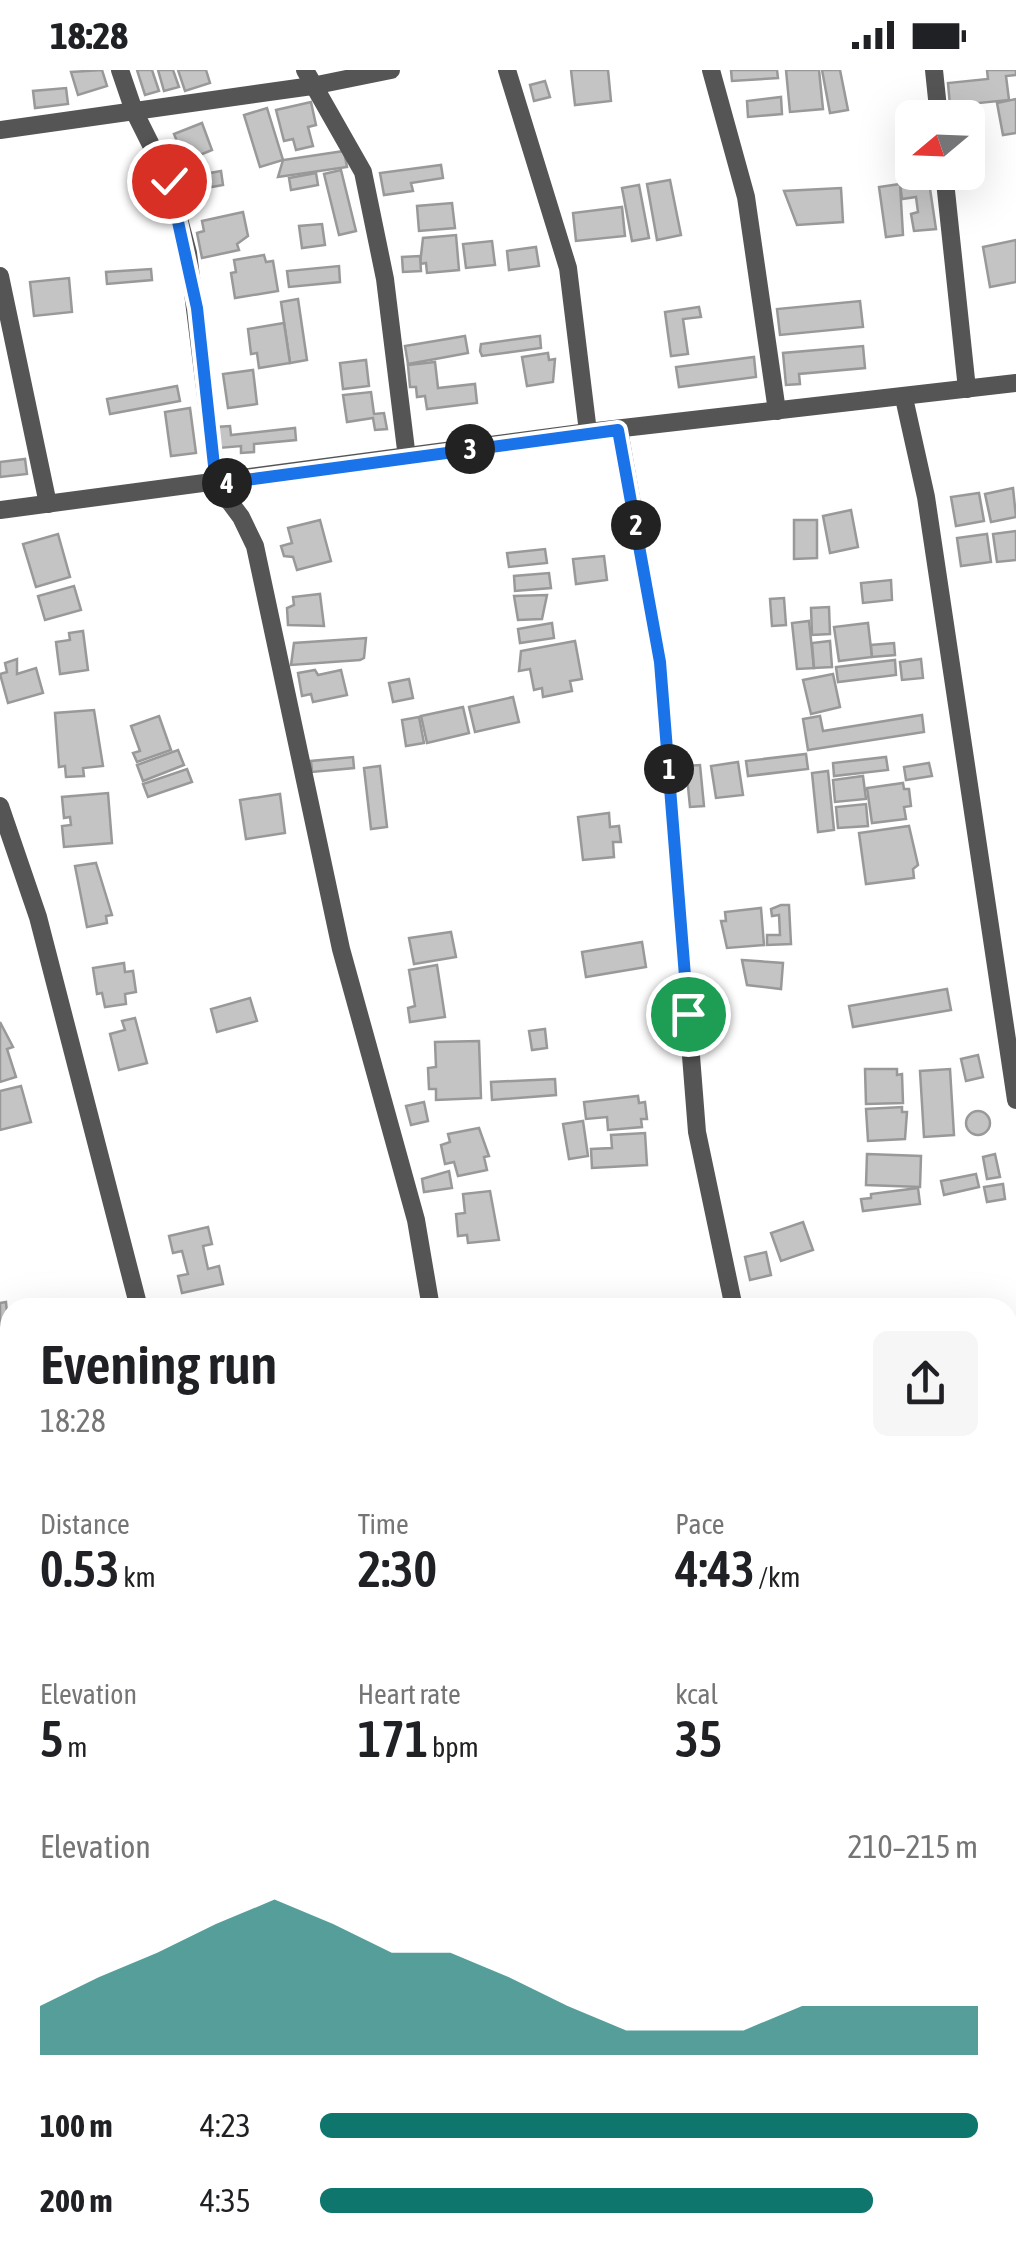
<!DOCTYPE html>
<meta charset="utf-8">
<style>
body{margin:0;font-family:"Asap Condensed",sans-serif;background:#f6f6f6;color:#202124;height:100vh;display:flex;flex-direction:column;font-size:38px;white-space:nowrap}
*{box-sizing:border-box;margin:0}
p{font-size:32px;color:#757577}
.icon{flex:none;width:55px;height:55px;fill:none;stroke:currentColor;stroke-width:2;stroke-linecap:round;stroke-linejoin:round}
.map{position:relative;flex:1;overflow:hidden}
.panel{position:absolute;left:0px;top:1228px;width:1018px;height:962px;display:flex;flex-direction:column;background:#fff;border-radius:30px 30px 0 0;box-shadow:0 10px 40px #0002}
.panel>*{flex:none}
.needle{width:65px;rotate:251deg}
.tools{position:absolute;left:895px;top:30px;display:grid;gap:20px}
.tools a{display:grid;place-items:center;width:90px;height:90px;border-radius:15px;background:#fff;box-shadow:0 10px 40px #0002;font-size:50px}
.pin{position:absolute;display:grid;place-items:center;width:85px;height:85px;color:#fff;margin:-42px;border:5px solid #fff;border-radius:50%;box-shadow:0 2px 10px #0007}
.km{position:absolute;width:50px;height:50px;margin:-25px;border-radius:50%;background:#222;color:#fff;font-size:28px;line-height:50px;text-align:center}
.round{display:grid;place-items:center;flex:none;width:105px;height:105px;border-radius:15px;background:#f6f6f6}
.head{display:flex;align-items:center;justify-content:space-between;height:170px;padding:0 40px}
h1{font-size:55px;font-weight:600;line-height:75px}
.figures{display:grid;grid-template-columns:repeat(3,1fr);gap:15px;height:170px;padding:10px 40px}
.figures div{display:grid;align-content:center}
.figures b{font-size:50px;font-weight:600}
.figures small{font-size:28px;font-weight:400}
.figures p{font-size:28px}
.chart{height:280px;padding:20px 40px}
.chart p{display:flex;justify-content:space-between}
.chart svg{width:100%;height:180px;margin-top:10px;fill:#0f766e;opacity:.7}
ul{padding:0 40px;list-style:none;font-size:32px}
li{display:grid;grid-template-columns:160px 120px 1fr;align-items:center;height:75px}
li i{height:25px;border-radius:12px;background:#0f766e}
.status{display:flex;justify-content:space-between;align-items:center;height:70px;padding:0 50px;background:#fff;direction:ltr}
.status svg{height:28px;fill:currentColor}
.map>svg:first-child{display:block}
.building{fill:#c4c4c4;stroke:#999;stroke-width:2.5}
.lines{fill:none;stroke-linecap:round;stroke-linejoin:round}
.minor{stroke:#555;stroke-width:18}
.tertiary{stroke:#555;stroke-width:20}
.route-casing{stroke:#fff;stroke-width:20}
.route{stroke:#1a73e8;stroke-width:12}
</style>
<div class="status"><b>18:28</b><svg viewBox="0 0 49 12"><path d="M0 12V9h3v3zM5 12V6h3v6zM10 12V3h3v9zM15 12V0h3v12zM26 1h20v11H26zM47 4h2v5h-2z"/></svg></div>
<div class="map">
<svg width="1016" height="2188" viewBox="0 0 1016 2188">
<rect width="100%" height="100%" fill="#fff"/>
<!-- building -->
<g class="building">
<polygon points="102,0 107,16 78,25 71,2"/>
<polygon points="137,0 152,0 159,21 145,25"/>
<polygon points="158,0 173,0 179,17 164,21"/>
<polygon points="178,0 206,0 210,13 185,21"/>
<polygon points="571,0 608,0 611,31 575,35"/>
<polygon points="731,0 777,0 778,8 732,11"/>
<polygon points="786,0 819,0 823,39 790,42"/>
<polygon points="822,0 840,0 848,40 830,43"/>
<polygon points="987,0 1016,0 1016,5 1006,6 1009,30 950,36 948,13 988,9"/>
<polygon points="545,11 550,27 534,31 530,15"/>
<polygon points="66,18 68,34 35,38 33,21"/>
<polygon points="781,27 782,44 748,47 747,31"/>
<polygon points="1016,29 1016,63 1003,65 997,33"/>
<polygon points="311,32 316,55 308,57 313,76 296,80 293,69 284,71 276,40"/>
<polygon points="267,38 283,90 260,97 244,45"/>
<polygon points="202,53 212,80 185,91 174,64"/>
<polygon points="344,81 347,97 278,107 283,90"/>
<polygon points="441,95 443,108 411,113 413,121 384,125 380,103"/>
<polygon points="341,100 356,161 339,165 324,104"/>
<polygon points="221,101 223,115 184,122 182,108"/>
<polygon points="316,103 318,115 291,120 289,108"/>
<polygon points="670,110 681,165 657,170 647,114"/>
<polygon points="929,112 936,159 914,161 911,144 918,142 916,127 902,129 900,114"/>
<polygon points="900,114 903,165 886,167 879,117"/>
<polygon points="639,115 649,168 632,171 622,118"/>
<polygon points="841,118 843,152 797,155 784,121"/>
<polygon points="452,133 455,158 419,161 417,136"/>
<polygon points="622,137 625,166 576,171 573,143"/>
<polygon points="243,142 248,166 237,174 239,180 202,188 197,163 204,161 202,151"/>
<polygon points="322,154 325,175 302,178 299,156"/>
<polygon points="456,165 459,200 427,203 426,193 420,194 423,168"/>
<polygon points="1016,170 1016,212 990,217 983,177"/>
<polygon points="492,171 495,195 466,198 463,174"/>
<polygon points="536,177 539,196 509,200 507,181"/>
<polygon points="264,185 266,192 273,191 278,221 235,228 231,203 236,202 234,190"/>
<polygon points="420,186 421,201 403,202 402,187"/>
<polygon points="339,196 340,212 289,217 287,201"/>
<polygon points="151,199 152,210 107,214 106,202"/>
<polygon points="69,208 72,242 34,246 30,212"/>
<polygon points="298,229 307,290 290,293 281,232"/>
<polygon points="860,231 863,257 780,265 777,239"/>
<polygon points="699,237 701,247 683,249 688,284 671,286 665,242"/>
<polygon points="284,253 290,293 259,298 257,283 251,284 248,259"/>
<polygon points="465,266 468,283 408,294 405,276"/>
<polygon points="540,266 541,278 482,286 480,281 481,274"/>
<polygon points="863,276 865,298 799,304 800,314 786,315 783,283"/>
<polygon points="548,283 549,290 555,289 553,312 527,316 522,287"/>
<polygon points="754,287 756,307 679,317 676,297"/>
<polygon points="366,290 369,316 343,319 340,293"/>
<polygon points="435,292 438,318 475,314 477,333 427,339 425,326 417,327 416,317 410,317 408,295"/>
<polygon points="253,300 257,334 228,338 223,304"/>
<polygon points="177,316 180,331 110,344 107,329"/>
<polygon points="371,322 374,344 384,343 387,359 375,360 373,348 347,352 343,325"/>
<polygon points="190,338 196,383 171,386 165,342"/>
<polygon points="230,356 231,365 295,358 296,370 254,374 254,382 241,383 241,376 219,378 216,357"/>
<polygon points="25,389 27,404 0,407 0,392"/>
<polygon points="1013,418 1016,447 991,452 985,424"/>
<polygon points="979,423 984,451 956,456 951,427"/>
<polygon points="851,440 858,477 830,483 823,446"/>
<polygon points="320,450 331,491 297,500 293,487 284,486 281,476 292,473 288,458"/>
<polygon points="794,450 817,450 817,488 794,489"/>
<polygon points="1016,461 1016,490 997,492 993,464"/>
<polygon points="58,464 70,507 36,517 23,474"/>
<polygon points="987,464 991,492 961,496 957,468"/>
<polygon points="545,479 547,493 509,497 507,483"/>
<polygon points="604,486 607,510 576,514 573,489"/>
<polygon points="549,503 551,518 515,521 514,506"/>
<polygon points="891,510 892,530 863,533 861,513"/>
<polygon points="74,516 81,540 45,550 38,526"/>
<polygon points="320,524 324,556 288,555 287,538 294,535 293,527"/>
<polygon points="547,525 542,549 518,550 514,526"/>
<polygon points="784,528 786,555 772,556 770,529"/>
<polygon points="829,537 830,564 812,565 811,538"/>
<polygon points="809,551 814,598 797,599 792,553"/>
<polygon points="552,553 554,568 520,573 518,559"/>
<polygon points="868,553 872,587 839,591 834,557"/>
<polygon points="83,561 88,600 60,604 56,572 70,570 69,563"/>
<polygon points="366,568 364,588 360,590 291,595 294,573"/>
<polygon points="575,571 582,609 570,611 572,621 543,627 542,618 534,620 530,599 519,601 521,581"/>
<polygon points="830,571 832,597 814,598 812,573"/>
<polygon points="894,573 895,585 872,587 871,575"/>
<polygon points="17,589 17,604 36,598 43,623 8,633 0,604 7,602 5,593"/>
<polygon points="921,589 923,608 902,610 900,592"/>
<polygon points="895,590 896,605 838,612 836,597"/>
<polygon points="315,600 318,605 341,600 347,625 313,632 311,624 302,626 298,603"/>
<polygon points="833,604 840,637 811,644 803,610"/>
<polygon points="409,609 413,628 393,632 389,613"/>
<polygon points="513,627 519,652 475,662 469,637"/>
<polygon points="463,637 469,663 427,673 421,646"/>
<polygon points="94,640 103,696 83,698 84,706 66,707 65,696 59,697 55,643"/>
<polygon points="922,645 924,662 808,680 803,649 820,646 823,661"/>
<polygon points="159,646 171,680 137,692 133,683 140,681 131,656"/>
<polygon points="419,647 424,673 406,676 402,650"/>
<polygon points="178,680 184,695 143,711 137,695"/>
<polygon points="806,684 808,699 748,706 746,691"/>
<polygon points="353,687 354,698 312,702 311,691"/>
<polygon points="886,687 888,700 834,706 833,693"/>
<polygon points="738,692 743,725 716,728 711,696"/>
<polygon points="929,693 932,706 906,710 904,697"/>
<polygon points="700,695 704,736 690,737 686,696"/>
<polygon points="380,696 387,757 371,759 364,698"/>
<polygon points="187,699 192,712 148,727 143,714"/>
<polygon points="828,701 834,760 818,762 812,703"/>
<polygon points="863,706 866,729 835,732 833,710"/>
<polygon points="903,713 904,719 909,719 911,736 904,737 906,749 872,753 867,718"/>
<polygon points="108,723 112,773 64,777 62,756 71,755 70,747 64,748 62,727"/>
<polygon points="280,724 285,763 246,769 240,730"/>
<polygon points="866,734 868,756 838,758 836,737"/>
<polygon points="609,743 610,757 619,756 621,772 613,772 614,787 583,790 578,747"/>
<polygon points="909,756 918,795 913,799 914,808 866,814 859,763"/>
<polygon points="96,793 112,845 106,846 107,853 87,857 75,796"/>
<polygon points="781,835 789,835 791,874 767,875 767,865 780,865 779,845 772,846 771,839"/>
<polygon points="761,838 764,875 727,878 721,851 726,851 725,842"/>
<polygon points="451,862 456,887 414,894 409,868"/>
<polygon points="642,872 646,897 586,907 582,882"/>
<polygon points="742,890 783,893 781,919 747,915"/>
<polygon points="124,893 125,902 133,901 136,922 125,924 126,934 105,937 102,923 97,924 93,898"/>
<polygon points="437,895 445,947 410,952 408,938 415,936 409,900"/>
<polygon points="947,919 951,940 853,957 849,936"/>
<polygon points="250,928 257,951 217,962 211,939"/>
<polygon points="135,948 147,993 119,1000 110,964 125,960 122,951"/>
<polygon points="0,952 13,977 7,979 16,1007 0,1012"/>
<polygon points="545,959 547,978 532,980 529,961"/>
<polygon points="479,971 481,1028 436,1030 436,1019 429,1019 428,998 436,997 435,972"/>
<polygon points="978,985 983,1007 966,1011 961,989"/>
<polygon points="865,999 897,999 897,1005 902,1004 903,1033 866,1034"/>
<polygon points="950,999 954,1065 924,1067 920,1001"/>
<polygon points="555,1009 556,1025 492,1030 491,1012"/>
<polygon points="21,1016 31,1052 0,1060 0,1021"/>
<polygon points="638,1026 639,1033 645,1032 647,1049 641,1049 642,1057 608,1060 607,1047 586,1049 584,1032"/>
<polygon points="424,1032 428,1051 411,1055 406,1036"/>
<polygon points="902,1037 902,1042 907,1042 905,1069 868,1071 866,1039"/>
<circle cx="978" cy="1053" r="12"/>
<polygon points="583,1051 588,1086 569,1089 563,1054"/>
<polygon points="479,1058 489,1086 484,1087 487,1100 458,1106 454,1092 445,1094 441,1075 450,1072 448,1064"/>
<polygon points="645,1063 647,1095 592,1098 591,1079 612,1078 611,1065"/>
<polygon points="867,1084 921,1086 920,1117 866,1115"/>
<polygon points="995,1084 1000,1107 987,1109 983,1087"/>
<polygon points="449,1101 452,1118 424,1122 422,1109"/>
<polygon points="976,1104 979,1117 944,1125 941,1111"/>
<polygon points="1003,1114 1005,1129 987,1132 984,1117"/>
<polygon points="918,1118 920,1134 863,1141 861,1129 871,1128 871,1124"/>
<polygon points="490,1121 499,1170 468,1173 467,1165 458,1166 456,1144 465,1143 463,1124"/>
<polygon points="803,1152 813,1180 781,1191 771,1163"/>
<polygon points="208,1157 212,1174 203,1176 208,1199 219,1196 223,1214 182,1223 178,1206 188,1204 182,1181 173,1183 169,1166"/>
<polygon points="766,1182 771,1205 750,1210 745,1187"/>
<polygon points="6,1232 10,1276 0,1278 0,1233"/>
<polygon points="10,1288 10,1334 0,1336 0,1291"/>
<polygon points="10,1459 10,1497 0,1499 0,1462"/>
<polygon points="1016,1694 1016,1729 1008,1733 1008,1698"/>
<polygon points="1015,1945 1016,1946 1016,2004 1008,1994 1008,1951"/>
</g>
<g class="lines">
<!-- minor -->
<g class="minor">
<polyline points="120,0 134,41 169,111 188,183 217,415 241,447 255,476 341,879 416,1150 431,1238"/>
<polyline points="305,0 363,102 385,209 407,388"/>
<polyline points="507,0 568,198 588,362"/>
<polyline points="711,0 746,127 777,341"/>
<polyline points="934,0 939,48"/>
<polyline points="0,60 312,16 391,0"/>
<polyline points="944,102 967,319"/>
<polyline points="0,206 48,434"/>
<polyline points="904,328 926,427 1016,1030"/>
<polyline points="619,360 660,592 697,1062 734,1238"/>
<polyline points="0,440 588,362 1016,313"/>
<polyline points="0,736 38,847 139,1238"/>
<polyline points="1008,1825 1016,1840"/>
<polyline points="1008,1919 1016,1909"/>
<polyline points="0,1979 10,1975"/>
<polyline points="1008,2051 1016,2059"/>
<polyline points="622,2188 628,2180"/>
<polyline points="748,2188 750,2180"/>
</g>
<!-- tertiary -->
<g class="tertiary">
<polyline points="0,2039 10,2075"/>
<polyline points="0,2168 10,2178"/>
<polyline points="40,2180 42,2188"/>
</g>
</g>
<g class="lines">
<defs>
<polyline id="route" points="169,111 197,238 216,414 618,360 660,592 688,944"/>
</defs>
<!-- route casing -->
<use href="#route" class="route-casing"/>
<!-- route -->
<use href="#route" class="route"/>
</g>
</svg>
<div class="tools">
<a><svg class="needle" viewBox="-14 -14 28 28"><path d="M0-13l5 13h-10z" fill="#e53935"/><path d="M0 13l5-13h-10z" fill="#757577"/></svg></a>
</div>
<div class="pin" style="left:688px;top:944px;background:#1e9e55"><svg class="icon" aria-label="arrive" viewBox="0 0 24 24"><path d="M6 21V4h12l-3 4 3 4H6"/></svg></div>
<div class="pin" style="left:169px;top:111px;background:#d93025"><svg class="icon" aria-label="check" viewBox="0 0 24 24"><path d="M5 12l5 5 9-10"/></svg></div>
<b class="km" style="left:669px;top:699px">1</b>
<b class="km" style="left:636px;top:455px">2</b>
<b class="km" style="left:470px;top:379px">3</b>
<b class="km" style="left:227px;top:413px">4</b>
<section class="panel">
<div class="head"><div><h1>Evening run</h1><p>18:28</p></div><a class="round"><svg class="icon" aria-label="share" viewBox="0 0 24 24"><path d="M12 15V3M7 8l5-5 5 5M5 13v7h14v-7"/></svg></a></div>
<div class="figures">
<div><p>Distance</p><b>0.53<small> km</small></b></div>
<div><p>Time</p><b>2:30</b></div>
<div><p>Pace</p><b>4:43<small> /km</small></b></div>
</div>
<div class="figures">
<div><p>Elevation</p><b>5<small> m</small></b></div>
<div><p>Heart rate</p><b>171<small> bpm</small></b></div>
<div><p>kcal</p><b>35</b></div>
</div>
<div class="chart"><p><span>Elevation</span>210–215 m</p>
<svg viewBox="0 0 160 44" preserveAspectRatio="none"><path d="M0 44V32L10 25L20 19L30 12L40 6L50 12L60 19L70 19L80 25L90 32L100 38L110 38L120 38L130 32L140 32L150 32L160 32V44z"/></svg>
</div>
<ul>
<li><b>100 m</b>4:23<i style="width:100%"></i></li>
<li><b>200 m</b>4:35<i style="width:84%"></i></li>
</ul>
</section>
</div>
